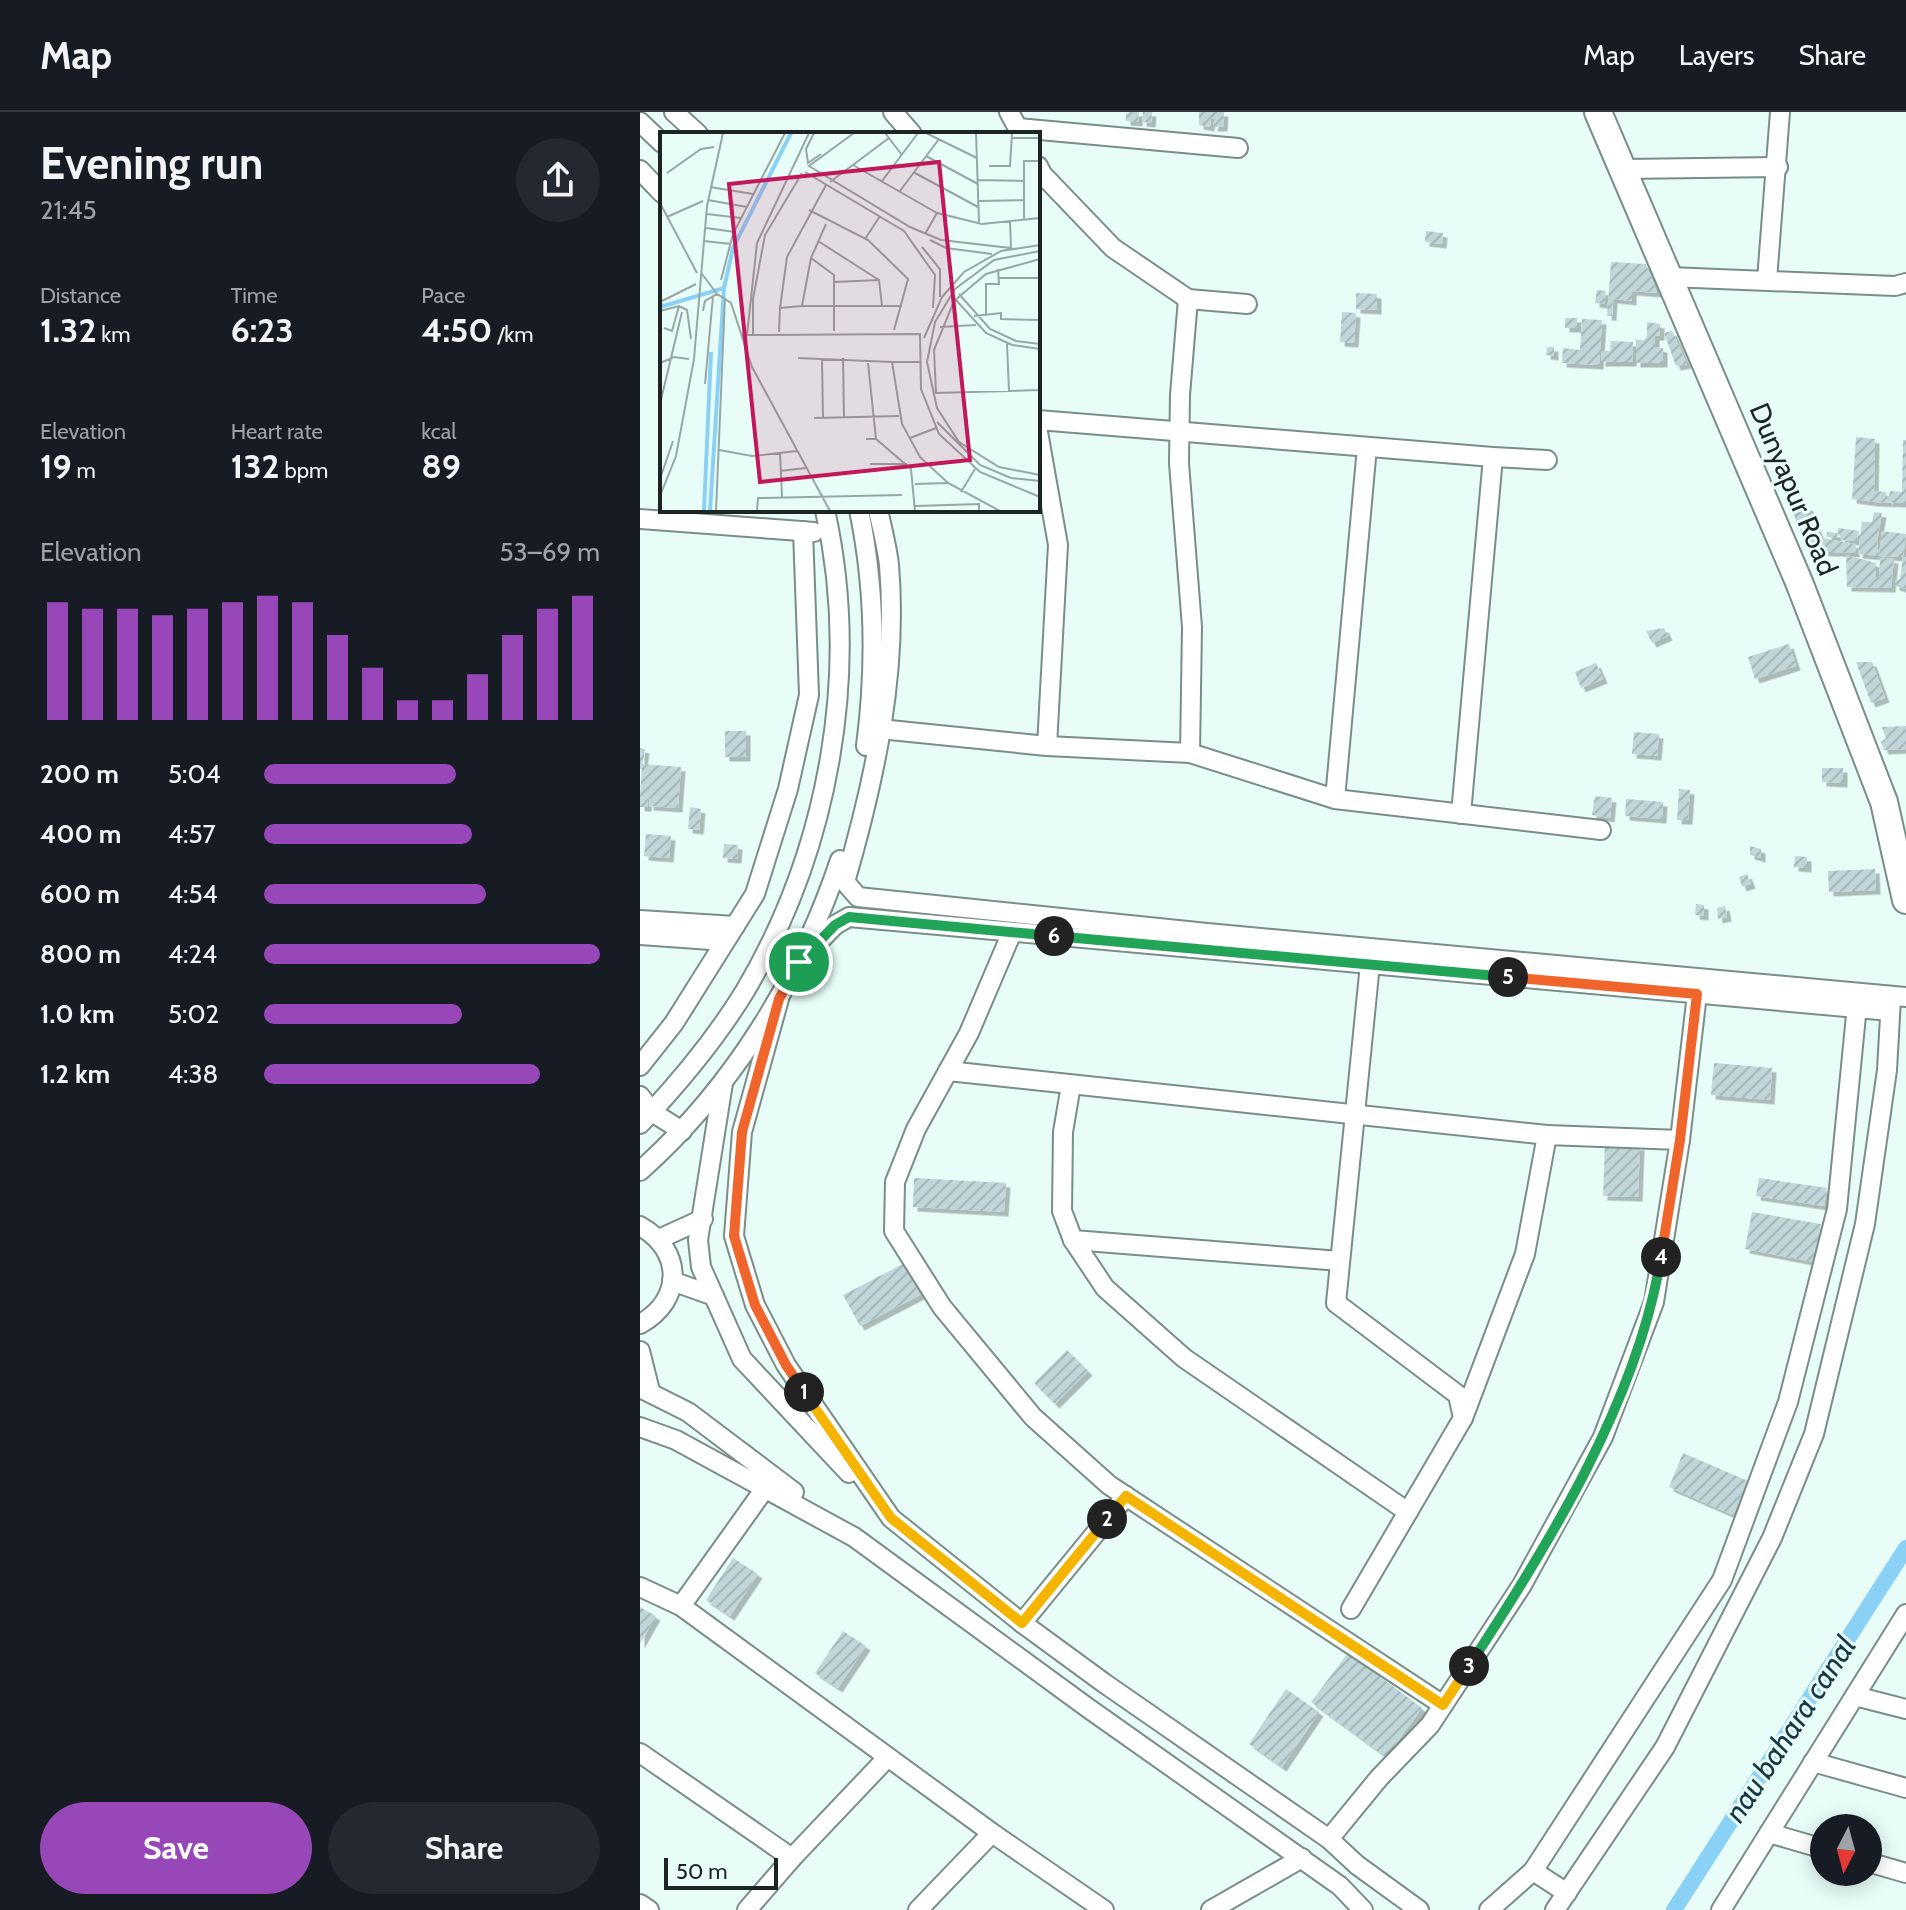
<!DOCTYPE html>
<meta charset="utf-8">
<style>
body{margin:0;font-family:Cabin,sans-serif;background:#242831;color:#f1f3f6;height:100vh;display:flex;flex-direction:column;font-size:30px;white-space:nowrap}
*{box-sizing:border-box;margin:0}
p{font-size:26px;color:#9ea1a6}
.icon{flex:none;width:44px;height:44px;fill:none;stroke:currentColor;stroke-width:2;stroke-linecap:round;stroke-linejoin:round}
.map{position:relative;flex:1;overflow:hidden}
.panel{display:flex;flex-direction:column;background:#171b24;width:640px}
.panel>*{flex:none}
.needle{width:52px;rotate:186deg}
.tools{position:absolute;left:1170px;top:1702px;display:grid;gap:16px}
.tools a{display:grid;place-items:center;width:72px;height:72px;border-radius:50%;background:#171b24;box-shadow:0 4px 20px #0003;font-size:40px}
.scale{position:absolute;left:24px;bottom:20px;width:114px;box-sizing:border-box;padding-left:8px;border:4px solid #1d2523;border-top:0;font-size:22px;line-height:28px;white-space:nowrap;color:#1d2523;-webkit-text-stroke:6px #e8fdf8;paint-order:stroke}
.pin{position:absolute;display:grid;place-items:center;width:68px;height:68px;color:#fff;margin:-34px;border:4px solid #fff;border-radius:50%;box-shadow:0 2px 8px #0007}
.km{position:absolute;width:40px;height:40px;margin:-20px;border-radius:50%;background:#222;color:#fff;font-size:22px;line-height:40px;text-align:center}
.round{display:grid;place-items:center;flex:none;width:84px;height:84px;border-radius:42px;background:#242831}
.headline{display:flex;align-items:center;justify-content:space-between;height:136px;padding:0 40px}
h1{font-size:44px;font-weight:700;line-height:60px}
.stats{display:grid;grid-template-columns:repeat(3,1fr);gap:12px;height:136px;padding:8px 40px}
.stats div{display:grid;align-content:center}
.stats b{font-size:34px;font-weight:700}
.stats small{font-size:22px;font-weight:400}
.stats p{font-size:22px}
.chart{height:224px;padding:16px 40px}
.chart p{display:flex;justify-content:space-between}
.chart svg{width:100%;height:144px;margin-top:8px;stroke:#9747b8;stroke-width:6}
.primary-button{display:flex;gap:16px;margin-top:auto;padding:16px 40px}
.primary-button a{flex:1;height:92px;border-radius:48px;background:#9747b8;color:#fff;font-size:32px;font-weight:700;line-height:92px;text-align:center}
.primary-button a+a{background:#242831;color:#f1f3f6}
ul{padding:0 40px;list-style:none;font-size:26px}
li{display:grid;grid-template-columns:128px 96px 1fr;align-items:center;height:60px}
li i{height:20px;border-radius:10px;background:#9747b8}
header{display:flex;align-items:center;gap:48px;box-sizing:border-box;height:112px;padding:0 40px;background:#171b24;border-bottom:2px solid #363941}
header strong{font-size:38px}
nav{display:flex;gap:44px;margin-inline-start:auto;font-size:28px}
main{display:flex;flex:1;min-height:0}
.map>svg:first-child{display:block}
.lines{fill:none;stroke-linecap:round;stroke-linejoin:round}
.canal{stroke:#8bd1f6;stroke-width:16}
.building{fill:url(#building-hatch);filter:url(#shadow)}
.minor-casing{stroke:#7a8d88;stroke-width:22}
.secondary-casing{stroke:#7a8d88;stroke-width:30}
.minor{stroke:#fff;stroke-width:18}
.secondary{stroke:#fff;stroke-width:26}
.split-1-casing{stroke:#fff;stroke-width:16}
.split-2-casing{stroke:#fff;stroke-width:16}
.split-3-casing{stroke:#fff;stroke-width:16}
.split-4-casing{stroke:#fff;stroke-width:16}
.split-5-casing{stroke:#fff;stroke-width:16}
.split-6-casing{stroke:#fff;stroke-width:16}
.split-7-casing{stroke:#fff;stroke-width:16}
.split-1{stroke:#f0652b;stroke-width:10}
.split-2{stroke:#f5b400;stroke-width:10}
.split-3{stroke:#f5b400;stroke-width:10}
.split-4{stroke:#22a559;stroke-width:10}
.split-5{stroke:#f0652b;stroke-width:10}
.split-6{stroke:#22a559;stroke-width:10}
.split-7{stroke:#22a559;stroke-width:10}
.labels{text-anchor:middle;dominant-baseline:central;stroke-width:6;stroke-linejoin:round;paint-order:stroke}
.street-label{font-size:28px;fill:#1d2523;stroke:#e8fdf8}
.water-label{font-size:30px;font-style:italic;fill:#173747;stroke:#e8fdf8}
.inset-river{fill:none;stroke:#8bd1f6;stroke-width:4}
.inset-road{fill:none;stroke:#97a7a3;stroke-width:2}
.view{fill:#c2185b;fill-opacity:0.15;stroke:#c2185b;stroke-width:4}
.inset-edge{fill:none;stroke:#1d2523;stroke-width:4}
</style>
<header>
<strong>Map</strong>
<nav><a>Map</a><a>Layers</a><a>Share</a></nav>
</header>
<main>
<section class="panel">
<div class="headline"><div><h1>Evening run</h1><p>21:45</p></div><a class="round"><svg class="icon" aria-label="share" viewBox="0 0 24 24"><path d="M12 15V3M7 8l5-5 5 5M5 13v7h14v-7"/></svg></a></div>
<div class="stats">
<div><p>Distance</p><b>1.32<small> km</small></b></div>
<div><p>Time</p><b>6:23</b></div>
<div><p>Pace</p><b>4:50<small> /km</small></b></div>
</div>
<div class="stats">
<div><p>Elevation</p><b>19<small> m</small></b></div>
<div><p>Heart rate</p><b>132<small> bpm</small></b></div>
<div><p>kcal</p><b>89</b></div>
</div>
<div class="chart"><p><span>Elevation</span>53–69 m</p>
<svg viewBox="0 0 160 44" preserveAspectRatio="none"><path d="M5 44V8M15 44V10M25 44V10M35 44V12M45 44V10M55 44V8M65 44V6M75 44V8M85 44V18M95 44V28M105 44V38M115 44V38M125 44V30M135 44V18M145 44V10M155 44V6"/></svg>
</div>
<ul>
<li><b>200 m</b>5:04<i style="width:57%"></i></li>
<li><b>400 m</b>4:57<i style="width:62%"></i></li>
<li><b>600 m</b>4:54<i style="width:66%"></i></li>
<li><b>800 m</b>4:24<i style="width:100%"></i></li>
<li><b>1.0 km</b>5:02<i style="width:59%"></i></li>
<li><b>1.2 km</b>4:38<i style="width:82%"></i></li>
</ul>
<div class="primary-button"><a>Save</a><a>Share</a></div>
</section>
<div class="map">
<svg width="1266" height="1798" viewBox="0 0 1266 1798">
<defs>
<pattern id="building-hatch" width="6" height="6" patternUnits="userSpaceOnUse" patternTransform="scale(2)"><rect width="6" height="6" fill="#c1d6d9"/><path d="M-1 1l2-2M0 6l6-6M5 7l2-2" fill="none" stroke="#a5b8ba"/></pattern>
<filter id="shadow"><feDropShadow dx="4.5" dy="4.5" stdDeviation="0" flood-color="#0004"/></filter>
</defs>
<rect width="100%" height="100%" fill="#e8fdf8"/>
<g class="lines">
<!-- canal -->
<polyline class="canal" points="1034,1798 1266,1436"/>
</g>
<!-- building -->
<g class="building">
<polygon points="490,0 499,0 498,10 486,9 486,2"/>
<polygon points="503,0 512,0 511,11 502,10"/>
<polygon points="559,0 584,0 583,15 573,15 575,6 571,7 570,15 559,13"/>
<polygon points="786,119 803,121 802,132 785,130"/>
<polygon points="971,150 1006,152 1017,181 992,179 992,189 973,187 972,204 967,204"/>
<polygon points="957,178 966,179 964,192 955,191"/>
<polygon points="716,181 737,182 737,198 716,197"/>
<polygon points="702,200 716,201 714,231 700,230"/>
<rect x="925" y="206" width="12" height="10"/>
<polygon points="942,207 962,208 959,253 922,251 923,236 940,238"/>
<polygon points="1007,210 1020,212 1020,224 1015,224 1015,235 1023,236 1023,251 996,251 996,228 1004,228 1007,224"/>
<polygon points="1032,219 1047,252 1036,254 1024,221"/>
<polygon points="971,229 993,230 992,250 961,250 962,239 970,239"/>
<polygon points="907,235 914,235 914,244 906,243"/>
<polygon points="1216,325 1235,327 1234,379 1246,380 1248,390 1250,379 1262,380 1263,328 1266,328 1266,391 1234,390 1212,387"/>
<polygon points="1150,394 1168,394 1181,426 1216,432 1215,441 1169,439"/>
<polygon points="1234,400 1242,401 1237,430 1239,444 1218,442 1222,410 1232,410"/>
<polygon points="1198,416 1219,419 1217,429 1202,428 1198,421 1197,426 1187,425 1187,420 1198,421"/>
<polygon points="1242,419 1266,422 1263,445 1266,445 1266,477 1255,474 1255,469 1260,467 1263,445 1239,444"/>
<polygon points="1206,443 1236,451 1236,465 1239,466 1240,446 1254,447 1251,476 1207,475"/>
<polygon points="1024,516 1028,524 1012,531 1006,519"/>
<polygon points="1149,532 1156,554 1115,567 1108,545"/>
<polygon points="1216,550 1232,550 1245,586 1231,591"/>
<polygon points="956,551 963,567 941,576 935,560"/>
<polygon points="1266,614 1266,637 1244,638 1241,630 1246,626 1242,615"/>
<rect x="85" y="619" width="21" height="26"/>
<polygon points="994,620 1019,622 1017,644 992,642"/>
<polygon points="0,636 5,637 2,657 0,657"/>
<polygon points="2,652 41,655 38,696 9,694 10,686 0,686"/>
<polygon points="1182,656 1203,656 1203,671 1182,670"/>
<polygon points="1039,677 1050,678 1048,708 1037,708"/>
<polygon points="955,684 972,686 970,706 952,703"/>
<polygon points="0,686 8,687 7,695 0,695"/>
<polygon points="986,687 1023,690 1022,707 985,704"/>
<polygon points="50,695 61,697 59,718 48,717"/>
<polygon points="6,722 31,724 29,746 4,744"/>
<polygon points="84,732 98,733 97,747 83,746"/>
<polygon points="1110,734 1121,737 1121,746 1110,743"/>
<polygon points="1155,744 1167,745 1167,756 1154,755"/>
<polygon points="1235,757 1236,778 1189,780 1188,759"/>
<polygon points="1107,762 1111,772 1102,775 1099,765"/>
<polygon points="1056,792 1064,793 1064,804 1055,803"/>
<polygon points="1085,794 1087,805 1078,807 1077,796"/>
<polygon points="1074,951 1132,956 1130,988 1071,983"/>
<polygon points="965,1032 1000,1034 998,1085 963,1084"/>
<polygon points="274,1066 366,1071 364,1100 273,1095"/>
<polygon points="1119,1066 1187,1076 1184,1094 1116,1084"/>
<polygon points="1112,1100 1181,1112 1174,1150 1105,1137"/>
<polygon points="263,1152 280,1183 220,1214 203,1183"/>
<polygon points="427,1238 448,1259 415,1292 394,1271"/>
<polygon points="1043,1341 1108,1369 1093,1403 1029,1375"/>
<polygon points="93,1446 118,1462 90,1504 66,1488"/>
<polygon points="0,1495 16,1504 0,1532"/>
<polygon points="203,1519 226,1534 198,1576 175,1561"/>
<polygon points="708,1541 782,1596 746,1645 671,1590"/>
<polygon points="646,1577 679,1600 642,1655 609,1632"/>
</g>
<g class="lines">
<defs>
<g id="minor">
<polyline points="34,0 58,22"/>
<polyline points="253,0 272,22"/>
<polyline points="369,0 381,22"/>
<polyline points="0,10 22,31"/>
<polyline points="378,16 598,36"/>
<polyline points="398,54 402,62 473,136 548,187"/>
<polyline points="983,57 1138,55"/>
<polyline points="0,58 22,81"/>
<polyline points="1029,165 1255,174 1266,171"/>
<polyline points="1127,168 1140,0"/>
<polyline points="398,308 853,345 907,348"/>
<path d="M 219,398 C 235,475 236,556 226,634"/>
<path d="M 238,398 C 242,416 247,435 249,453 C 258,560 235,667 205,770 L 218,785 L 567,821 L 1266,885"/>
<polyline points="0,407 174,420"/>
<polyline points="240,617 407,634 418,433 398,320"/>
<polyline points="407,634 550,641 695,687 961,718"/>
<polyline points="550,641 552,515 539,351 540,283 548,187 607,192"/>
<polyline points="695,687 727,335"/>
<polyline points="821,702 853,345"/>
<polyline points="0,808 95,814"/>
<polyline points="372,820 329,921 276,1017 255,1070 254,1119 302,1195 393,1305 469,1373 803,1593"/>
<polyline points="0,823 85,829"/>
<polyline points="159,850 195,813 209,805 1250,899"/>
<polyline points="139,887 102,1020 94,1124 115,1193 146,1253 251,1406 382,1511 464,1571 689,1727 717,1753 779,1798"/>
<polyline points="0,954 34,911 115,782 148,677 169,583 163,419"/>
<polyline points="308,959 907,1023"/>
<polyline points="83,971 58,1128 61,1155 102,1247 209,1361"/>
<polyline points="431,973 423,1020 422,1099 433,1128 700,1149"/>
<polyline points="0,984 12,1000 42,1019"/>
<path d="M 0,1012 C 39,971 75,928 105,879 C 189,737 221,560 185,398"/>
<polyline points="1040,1028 1057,882"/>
<path d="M 0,1059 C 93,976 160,867 200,748"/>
<path d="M 0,1114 C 43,1138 44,1188 0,1212"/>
<polyline points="19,1127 63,1107"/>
<polyline points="433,1128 465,1176 544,1246 768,1400"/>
<polyline points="32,1169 74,1184"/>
<polyline points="0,1239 10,1279"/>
<polyline points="0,1276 48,1300 154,1380"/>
<polyline points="0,1315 36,1328 214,1425 448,1596 700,1774 723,1798"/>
<polyline points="0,1475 41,1494 126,1375"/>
<polyline points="41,1494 352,1721 464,1798"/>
<polyline points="711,1497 823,1306 818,1283 696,1191 730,852"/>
<polyline points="382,1511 486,1384"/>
<polyline points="1215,1584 1266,1597"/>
<polyline points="0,1641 152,1746"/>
<polyline points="1173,1650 1266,1676"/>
<polyline points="1129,1721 1184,1737"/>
<polyline points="689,1727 739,1666 790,1613 882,1473 963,1325 1014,1190 1040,1028 907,1023 885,1142 823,1306"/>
<polyline points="1228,1750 1266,1761"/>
<polyline points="893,1759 927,1781"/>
<polyline points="0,1792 9,1798"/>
<polyline points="107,1798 152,1746 247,1646"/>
<polyline points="278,1798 352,1721"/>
<polyline points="571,1798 662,1746"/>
<polyline points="849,1798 893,1759 1082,1468 1148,1290 1197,1097 1218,883"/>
<polyline points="915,1798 1025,1635 1132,1426 1174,1322 1225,1112 1247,958 1251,887"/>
<polyline points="1081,1798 1266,1502"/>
</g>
<polyline id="secondary" points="958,0 1159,470 1244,690 1266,788"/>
</defs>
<!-- minor casing -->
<use href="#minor" class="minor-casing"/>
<!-- secondary casing -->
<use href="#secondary" class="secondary-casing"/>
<!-- minor -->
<use href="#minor" class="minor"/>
<!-- secondary -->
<use href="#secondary" class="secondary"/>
</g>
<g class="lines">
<defs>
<polyline id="split-1" points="159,850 139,887 102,1020 94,1124 115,1193 146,1253 164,1280"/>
<polyline id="split-2" points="164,1280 251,1406 382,1511 467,1407"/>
<polyline id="split-3" points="467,1407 486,1384 803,1593 829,1554"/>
<path id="split-4" d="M 829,1554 C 908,1434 998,1288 1021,1145"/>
<polyline id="split-5" points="868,865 1057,882 1040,1028 1021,1145"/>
<polyline id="split-6" points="414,824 868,865"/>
<polyline id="split-7" points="159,850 195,813 209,805 414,824"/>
</defs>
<!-- split-1 casing -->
<use href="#split-1" class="split-1-casing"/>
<!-- split-2 casing -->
<use href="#split-2" class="split-2-casing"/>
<!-- split-3 casing -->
<use href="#split-3" class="split-3-casing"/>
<!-- split-4 casing -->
<use href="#split-4" class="split-4-casing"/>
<!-- split-5 casing -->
<use href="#split-5" class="split-5-casing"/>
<!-- split-6 casing -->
<use href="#split-6" class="split-6-casing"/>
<!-- split-7 casing -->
<use href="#split-7" class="split-7-casing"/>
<!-- split-1 -->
<use href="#split-1" class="split-1"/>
<!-- split-2 -->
<use href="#split-2" class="split-2"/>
<!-- split-3 -->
<use href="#split-3" class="split-3"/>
<!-- split-4 -->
<use href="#split-4" class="split-4"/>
<!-- split-5 -->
<use href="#split-5" class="split-5"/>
<!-- split-6 -->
<use href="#split-6" class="split-6"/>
<!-- split-7 -->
<use href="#split-7" class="split-7"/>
</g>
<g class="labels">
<!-- street labels -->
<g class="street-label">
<text transform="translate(1154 377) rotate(67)">Dunyapur Road</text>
</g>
<!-- water labels -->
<g class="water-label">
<text transform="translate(1150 1617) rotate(-57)">nau bahara canal</text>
</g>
</g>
<!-- overview -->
<g transform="translate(20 20)">
<rect width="380" height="380" fill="#e8fdf8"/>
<path class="inset-river" d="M 0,175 L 64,156M 44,379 L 51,220M 50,379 L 64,156 L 73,116 L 131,1"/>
<path class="inset-road" d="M 154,1 L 146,17 L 148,31 L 161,22M 194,1 L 149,34 L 250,95 L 281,108 L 351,116 L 350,89M 225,1 L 242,23M 266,1 L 317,26M 316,1 L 319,91M 352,6 L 380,6M 266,24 L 318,52M 193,33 L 277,81M 329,34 L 350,34 L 352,1M 145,40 L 244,99 L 275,143 L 273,176M 7,41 L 41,17 L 54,15M 255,41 L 318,75M 318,48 L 364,49M 222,49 L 258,1M 170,50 L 229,6M 50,55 L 93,62M 240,59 L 279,7M 48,68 L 87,75M 319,69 L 364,68M 0,71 L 37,141M 149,78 L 208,108 L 248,147 L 234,198M 47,82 L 81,86M 7,85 L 43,69M 364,87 L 364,29 L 380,29M 166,92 L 151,126 L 174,143 L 174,199M 46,96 L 75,100M 265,102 L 277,81 L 322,92 L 380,86M 205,107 L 220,84M 270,108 L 286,116 L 332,122M 44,109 L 71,112M 158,109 L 219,148M 262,115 L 280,137 L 280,165M 380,119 L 334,128 L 295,157 L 275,190 L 267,230 L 277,276 L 299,310 L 339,335 L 380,343M 151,126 L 142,174 L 120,176 L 127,125 L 166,53M 42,142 L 57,162M 339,146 L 380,146M 61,148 L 73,102 L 125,1M 174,150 L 219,148 L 222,174M 299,162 L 330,197 L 356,209 L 380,212M 295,167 L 326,201 L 352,213 L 380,217M 0,170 L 36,152M 142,174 L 242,174M 0,179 L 19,174 L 27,178 L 31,207M 43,179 L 45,169 L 57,162 L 71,171 L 92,235 L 170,379M 326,183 L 326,152 L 339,152 L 338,137M 314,184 L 341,181 L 341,187 L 380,188M 280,195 L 316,193M 4,196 L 12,199 L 19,174M 119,200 L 120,176M 82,203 L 260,202 L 261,257 L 279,302 L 320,340 L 380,365M 87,203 L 97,111 L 149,1M 93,203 L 93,167 L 105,103 L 142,41M 264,206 L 282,165 L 304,140 L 341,119 L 380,113M 347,212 L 349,259M 138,226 L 232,230M 162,226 L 163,286M 183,226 L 184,285M 260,230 L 232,230 L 242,292 L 260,325 L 288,351 L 340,379M 0,231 L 14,225 L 29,227M 45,252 L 53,164M 380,258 L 380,218M 275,261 L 380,258M 276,261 L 274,218 L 294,169 L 326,142 L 380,127M 0,272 L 22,180M 154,286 L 239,284M 277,290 L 320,333 L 351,346 L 380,349M 250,306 L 276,296M 206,307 L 216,307 L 208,231M 216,307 L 251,337 L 255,379M 59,318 L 92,324 L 137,319M 120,320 L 122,365M 210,332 L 247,332M 120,339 L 146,336M 0,347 L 13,309M 255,352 L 288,351M 301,360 L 315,337M 0,364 L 16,324 L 34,227 L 47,74 L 63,1M 255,374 L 319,372 L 319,379M 56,379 L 65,166M 97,379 L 98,366 L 242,363"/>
<path class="view" d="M 279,30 L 310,328 L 100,350 L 69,52 Z"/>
<rect width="380" height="380" class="inset-edge"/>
</g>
</svg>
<div class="tools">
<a><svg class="needle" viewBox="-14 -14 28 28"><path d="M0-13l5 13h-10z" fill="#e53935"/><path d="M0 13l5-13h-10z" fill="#9ea1a6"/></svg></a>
</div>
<div class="scale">50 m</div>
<div class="pin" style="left:159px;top:850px;background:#1e9e55"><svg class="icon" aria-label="arrive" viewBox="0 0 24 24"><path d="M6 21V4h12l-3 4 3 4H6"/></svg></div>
<b class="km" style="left:164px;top:1280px">1</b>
<b class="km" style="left:467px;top:1407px">2</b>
<b class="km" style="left:829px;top:1554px">3</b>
<b class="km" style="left:1021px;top:1145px">4</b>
<b class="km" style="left:868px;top:865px">5</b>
<b class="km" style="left:414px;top:824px">6</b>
</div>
</main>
